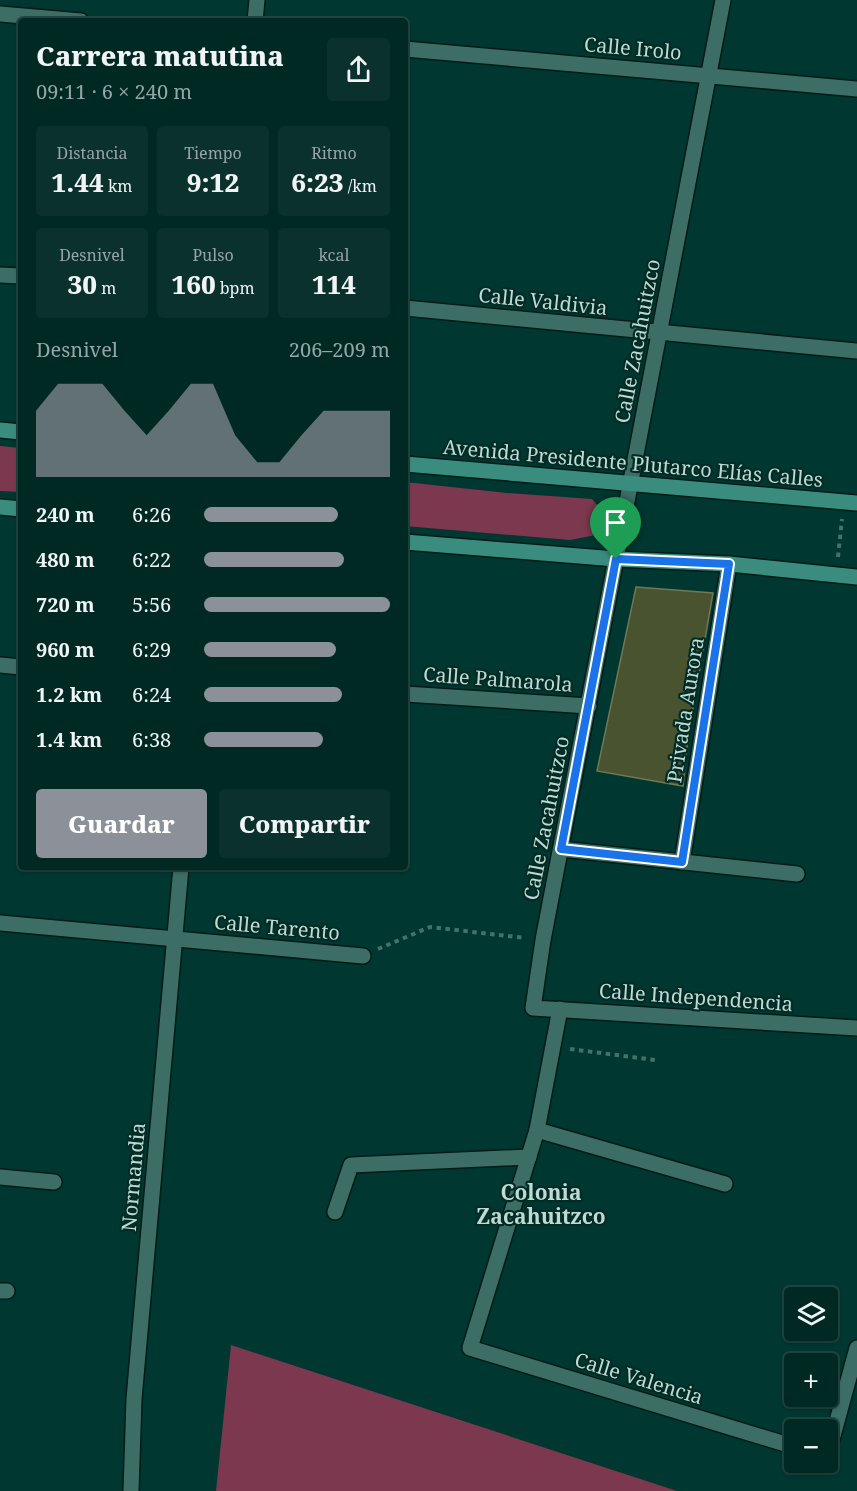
<!DOCTYPE html>
<html lang="es">
<meta charset="utf-8">
<style>
body{margin:0;font-family:"Noto Serif",serif;background:#0a312c;color:#f1f3f6;height:100vh;display:flex;flex-direction:column;font-size:22px;white-space:nowrap}
*{box-sizing:border-box;margin:0}
p{font-size:20px;color:#95a6a6}
.icon{flex:none;width:33px;height:33px;fill:none;stroke:currentColor;stroke-width:2;stroke-linecap:round;stroke-linejoin:round}
.map{position:relative;flex:1;overflow:hidden}
.details{position:absolute;left:18px;top:18px;width:390px;height:852px;display:flex;flex-direction:column;background:#002924;border-radius:6px;box-shadow:0 2px 4px #0004,0 0 0 2px #224541}
.details>*{flex:none}
.controls{position:absolute;left:784px;top:1287px;display:grid;gap:12px}
.controls a{display:grid;place-items:center;width:54px;height:54px;border-radius:6px;background:#002924;box-shadow:0 2px 4px #0004,0 0 0 2px #224541;font-size:30px}
.pin{position:absolute;display:grid;place-items:center;width:51px;height:51px;color:#fff;margin:-62px -26px;border-radius:50% 50% 50% 0;rotate:-45deg;box-shadow:0 0 6px #0007}
.pin .icon{rotate:45deg}
.round{display:grid;place-items:center;flex:none;width:63px;height:63px;border-radius:6px;background:#0a312c}
.overview{display:flex;align-items:center;justify-content:space-between;height:102px;padding:0 18px}
h1{font-size:27px;font-weight:800;line-height:45px}
.metrics{display:grid;grid-template-columns:repeat(3,1fr);gap:9px;height:102px;padding:6px 18px}
.metrics div{display:grid;align-content:center;border-radius:6px;background:#0a312c;text-align:center}
.metrics b{font-size:26px;font-weight:800}
.metrics small{font-size:16px;font-weight:400}
.metrics p{font-size:16px}
.chart{height:168px;padding:12px 18px}
.chart p{display:flex;justify-content:space-between}
.chart svg{width:100%;height:108px;margin-top:6px;fill:#8c9099;opacity:.7}
.action{display:flex;gap:12px;margin-top:auto;padding:12px 18px}
.action a{flex:1;height:69px;border-radius:6px;background:#8c9099;color:#fff;font-size:24px;font-weight:800;line-height:69px;text-align:center}
.action a+a{background:#0a312c;color:#f1f3f6}
ul{padding:0 18px;list-style:none;font-size:20px}
li{display:grid;grid-template-columns:96px 72px 1fr;align-items:center;height:45px}
li i{height:15px;border-radius:8px;background:#8c9099}
.map>svg:first-child{display:block}
.green{fill:#7b384e}
.building{fill:#4a532f;stroke:#6f7954;stroke-width:1.5}
.lines{fill:none;stroke-linecap:round;stroke-linejoin:round}
.street-casing{stroke:#021b17;stroke-width:18}
.secondary-casing{stroke:#021b17;stroke-width:18}
.path{stroke:#44716a;stroke-width:4;stroke-dasharray:4.5 4.5;stroke-linecap:butt}
.street{stroke:#3c6e65;stroke-width:15}
.secondary{stroke:#3a8c7f;stroke-width:15}
.route-casing{stroke:#fff;stroke-width:12}
.route{stroke:#1a73e8;stroke-width:8}
.labels{text-anchor:middle;dominant-baseline:central;stroke-width:4.5;stroke-linejoin:round;paint-order:stroke}
.street-label{font-size:20px;fill:#bfd9d3;stroke:#032c26}
.neighbourhood-label{font-size:21px;font-weight:bold;fill:#bfd9d3;stroke:#032c26}
</style>
<div class="map">
<svg width="857" height="1491" viewBox="0 0 857 1491">
<rect width="100%" height="100%" fill="#003730"/>
<!-- green -->
<g class="green">
<polygon points="0,446 21,448 21,492 0,491"/>
<polygon points="405,482 507,493 592,499 603,512 601,534 570,540 405,526"/>
<polygon points="231,1345 677,1491 216,1491"/>
</g>
<!-- building -->
<polygon class="building" points="636,587 713,593 688,737 683,786 597,771"/>
<g class="lines">
<defs>
<g id="street">
<polyline points="723,0 543,940 533,1008 857,1028"/>
<polyline points="0,14 81,21"/>
<polyline points="255,21 257,0"/>
<polyline points="405,49 857,89"/>
<polyline points="0,275 21,276"/>
<polyline points="405,308 857,351"/>
<polyline points="0,665 21,667"/>
<polyline points="405,694 589,706"/>
<polyline points="561,849 797,874"/>
<polyline points="682,862 729,564"/>
<polyline points="0,923 363,956"/>
<polyline points="560,1009 537,1130 470,1348 795,1447"/>
<polyline points="537,1130 725,1184"/>
<polyline points="0,1177 54,1182"/>
<polyline points="335,1212 351,1165 529,1157"/>
<polyline points="0,1291 7,1291"/>
<polyline points="828,1454 857,1348"/>
<polyline points="131,1491 134,1399 181,867"/>
</g>
<g id="secondary">
<polyline points="0,430 21,432"/>
<polyline points="405,464 857,503"/>
<polyline points="0,507 21,509"/>
<polyline points="405,542 616,559 729,564 857,577"/>
</g>
</defs>
<!-- street casing -->
<use href="#street" class="street-casing"/>
<!-- secondary casing -->
<use href="#secondary" class="secondary-casing"/>
<!-- path -->
<g class="path">
<polyline points="838,557 842,519"/>
<polyline points="378,949 430,927 525,938"/>
<polyline points="570,1049 655,1060"/>
</g>
<!-- street -->
<use href="#street" class="street"/>
<!-- secondary -->
<use href="#secondary" class="secondary"/>
</g>
<g class="lines">
<defs>
<polygon id="route" points="616,559 729,564 682,862 561,849"/>
</defs>
<!-- route casing -->
<use href="#route" class="route-casing"/>
<!-- route -->
<use href="#route" class="route"/>
</g>
<g class="labels">
<!-- street labels -->
<g class="street-label">
<text transform="translate(633 48) rotate(5)">Calle Irolo</text>
<text transform="translate(543 301) rotate(6)">Calle Valdivia</text>
<text transform="translate(637 341) rotate(-79)">Calle Zacahuitzco</text>
<text transform="translate(633 463) rotate(5)">Avenida Presidente Plutarco Elías Calles</text>
<text transform="translate(498 679) rotate(4)">Calle Palmarola</text>
<text transform="translate(685 710) rotate(-81)">Privada Aurora</text>
<text transform="translate(546 818) rotate(-79)">Calle Zacahuitzco</text>
<text transform="translate(277 927) rotate(5)">Calle Tarento</text>
<text transform="translate(696 997) rotate(4)">Calle Independencia</text>
<text transform="translate(133 1177) rotate(-85)">Normandia</text>
<text transform="translate(639 1378) rotate(17)">Calle Valencia</text>
</g>
<!-- neighbourhood labels -->
<g class="neighbourhood-label">
<text x="541" y="1192">Colonia<tspan x="541" dy="24">Zacahuitzco</tspan></text>
</g>
</g>
</svg>
<div class="controls">
<a><svg class="icon" aria-label="layers" viewBox="0 0 24 24"><path d="M12 4l9 5-9 5-9-5zM3 14l9 5 9-5"/></svg></a>
<a>+</a>
<a>−</a>
</div>
<div class="pin" style="left:616px;top:559px;background:#1e9e55"><svg class="icon" aria-label="arrive" viewBox="0 0 24 24"><path d="M6 21V4h12l-3 4 3 4H6"/></svg></div>
<section class="details">
<div class="overview"><div><h1>Carrera matutina</h1><p>09:11 · 6 × 240 m</p></div><a class="round"><svg class="icon" aria-label="share" viewBox="0 0 24 24"><path d="M12 15V3M7 8l5-5 5 5M5 13v7h14v-7"/></svg></a></div>
<div class="metrics">
<div><p>Distancia</p><b>1.44<small> km</small></b></div>
<div><p>Tiempo</p><b>9:12</b></div>
<div><p>Ritmo</p><b>6:23<small> /km</small></b></div>
</div>
<div class="metrics">
<div><p>Desnivel</p><b>30<small> m</small></b></div>
<div><p>Pulso</p><b>160<small> bpm</small></b></div>
<div><p>kcal</p><b>114</b></div>
</div>
<div class="chart"><p><span>Desnivel</span>206–209 m</p>
<svg viewBox="0 0 160 44" preserveAspectRatio="none"><path d="M0 44V17L10 6L20 6L30 6L40 17L50 27L60 17L70 6L80 6L90 27L100 38L110 38L120 27L130 17L140 17L150 17L160 17V44z"/></svg>
</div>
<ul>
<li><b>240 m</b>6:26<i style="width:72%"></i></li>
<li><b>480 m</b>6:22<i style="width:75%"></i></li>
<li><b>720 m</b>5:56<i style="width:100%"></i></li>
<li><b>960 m</b>6:29<i style="width:71%"></i></li>
<li><b>1.2 km</b>6:24<i style="width:74%"></i></li>
<li><b>1.4 km</b>6:38<i style="width:64%"></i></li>
</ul>
<div class="action"><a>Guardar</a><a>Compartir</a></div>
</section>
</div>
